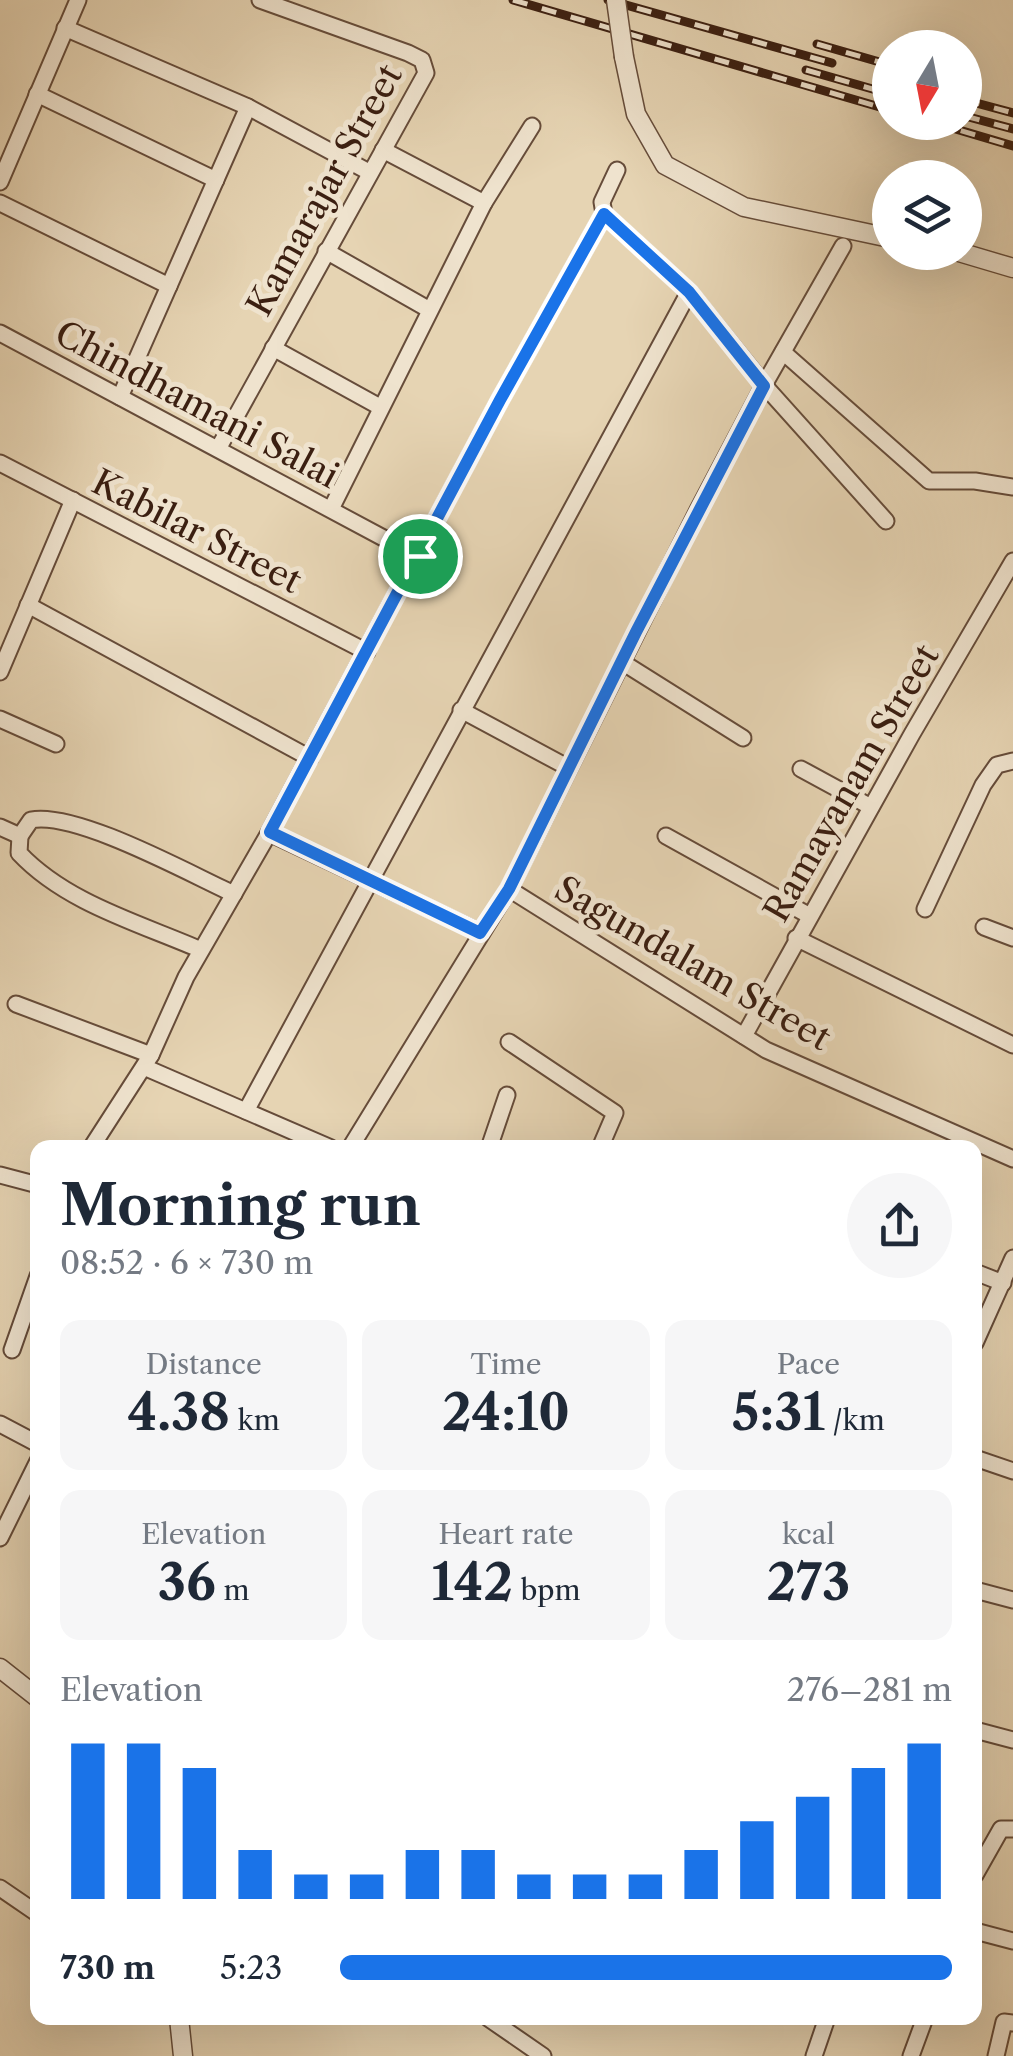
<!DOCTYPE html>
<meta charset="utf-8">
<style>
body{margin:0;font-family:"Libre Caslon Text",serif;background:#f6f6f7;color:#1f2937;height:100vh;display:flex;flex-direction:column;font-size:38px;white-space:nowrap}
*{box-sizing:border-box;margin:0}
p{font-size:32px;color:#747a83}
.icon{flex:none;width:55px;height:55px;fill:none;stroke:currentColor;stroke-width:2;stroke-linecap:round;stroke-linejoin:round}
.map{position:relative;flex:1;overflow:hidden}
.panel{position:absolute;left:30px;top:1140px;width:952px;height:885px;display:flex;flex-direction:column;background:#fff;border-radius:20px;box-shadow:0 10px 40px #0002}
.panel>*{flex:none}
.needle{width:65px;rotate:190deg}
.tools{position:absolute;left:872px;top:30px;display:grid;gap:20px}
.tools a{display:grid;place-items:center;width:110px;height:110px;border-radius:50%;background:#fff;box-shadow:0 10px 40px #0002;font-size:50px}
.pin{position:absolute;display:grid;place-items:center;width:85px;height:85px;color:#fff;margin:-42px;border:5px solid #fff;border-radius:50%;box-shadow:0 2px 10px #0007}
.round{display:grid;place-items:center;flex:none;width:105px;height:105px;border-radius:52px;background:#f6f6f7}
.overview{display:flex;align-items:center;justify-content:space-between;height:170px;padding:0 30px}
h1{font-size:55px;font-weight:700;line-height:75px}
.figures{display:grid;grid-template-columns:repeat(3,1fr);gap:15px;height:170px;padding:10px 30px}
.figures div{display:grid;align-content:center;border-radius:20px;background:#f6f6f7;text-align:center}
.figures b{font-size:50px;font-weight:700}
.figures small{font-size:28px;font-weight:400}
.figures p{font-size:28px}
.chart{height:280px;padding:20px 30px}
.chart p{display:flex;justify-content:space-between}
.chart svg{width:100%;height:180px;margin-top:10px;stroke:#1a73e8;stroke-width:6}
ul{padding:0 30px;list-style:none;font-size:32px}
li{display:grid;grid-template-columns:160px 120px 1fr;align-items:center;height:75px}
li i{height:25px;border-radius:12px;background:#1a73e8}
.map>svg:first-child{display:block}
.lines{fill:none;stroke-linecap:round;stroke-linejoin:round}
.minor-casing{stroke:#664c3a;stroke-width:19}
.tertiary-casing{stroke:#664c3a;stroke-width:21}
.minor{stroke:#efe3ce;stroke-width:15}
.tertiary{stroke:#efe3ce;stroke-width:18}
.rail-casing{stroke:#3b1f11;stroke-width:9}
.rail{stroke:#efe3ce;stroke-width:5;stroke-dasharray:15;stroke-linecap:butt}
.tertiary-bridge-casing{stroke:#664c3a;stroke-width:21;stroke-linecap:butt}
.tertiary-bridge{stroke:#efe3ce;stroke-width:18}
.route-casing{stroke:#fff;stroke-width:20}
.route{stroke:#1a73e8;stroke-width:12}
.labels{text-anchor:middle;dominant-baseline:central;stroke-width:10;stroke-linejoin:round;paint-order:stroke}
.street-label{font-size:35px;fill:#3b1f11;stroke:#efe3ce}
</style>
<div class="map">
<svg width="1013" height="2056" viewBox="0 0 1013 2056">
<rect width="100%" height="100%" fill="#e6d4b3"/>
<filter id="stains"><feTurbulence type="fractalNoise" baseFrequency=".002" numOctaves="4"/><feColorMatrix values="0 0 0 0 .2 0 0 0 0 .09 0 0 0 0 .02 0 0 0 .5 -.17"/></filter>
<radialGradient id="worn" r=".72"><stop offset=".6" stop-color="#630" stop-opacity="0"/><stop offset="1" stop-color="#630" stop-opacity=".3"/></radialGradient>
<g class="lines">
<defs>
<g id="minor">
<polyline points="65,28 248,107 369,172"/>
<polyline points="37,94 216,180"/>
<polyline points="383,150 484,203"/>
<polyline points="0,182 78,0"/>
<polyline points="0,203 169,286"/>
<polyline points="604,214 689,292 764,385 886,521"/>
<polyline points="326,251 428,309"/>
<polyline points="0,333 419,557"/>
<polyline points="273,348 380,407"/>
<polyline points="783,352 929,481 975,481 1013,487"/>
<polyline points="120,397 248,107"/>
<polyline points="218,449 426,73 422,60 408,53 260,0"/>
<polyline points="0,463 367,652"/>
<polyline points="331,509 484,203 532,126"/>
<polyline points="28,605 310,758"/>
<polyline points="622,662 743,738"/>
<polyline points="0,672 73,500"/>
<polyline points="461,710 569,768"/>
<polyline points="0,719 56,744"/>
<polyline points="801,769 871,807"/>
<path d="M 0,827 L 20,836 L 31,820 C 76,811 188,873 234,894"/>
<polyline points="269,833 481,933"/>
<path d="M 20,836 L 19,853 C 66,903 139,923 201,950"/>
<polyline points="666,836 810,916"/>
<polyline points="509,889 766,1050 1013,1159"/>
<polyline points="925,909 983,785 997,765 1013,761"/>
<polyline points="984,927 1013,938"/>
<polyline points="796,938 1013,1045"/>
<polyline points="16,1004 151,1055"/>
<polyline points="744,1036 912,734 1013,561"/>
<polyline points="509,1042 615,1113 600,1148"/>
<polyline points="144,1067 331,1148"/>
<polyline points="246,1111 689,292"/>
<polyline points="91,1148 151,1055 186,977 269,833 500,400 604,214 602,202 617,170"/>
<polyline points="350,1148 509,889 698,510 764,385 843,246"/>
<polyline points="489,1148 507,1095"/>
<polyline points="0,1175 38,1185"/>
<polyline points="975,1272 1003,1283"/>
<polyline points="975,1343 1013,1258"/>
<polyline points="12,1350 38,1276"/>
<polyline points="0,1424 38,1444"/>
<polyline points="975,1458 1013,1471"/>
<polyline points="0,1538 38,1461"/>
<polyline points="975,1590 1013,1600"/>
<polyline points="975,1730 1013,1740"/>
<polyline points="975,1875 1001,1829 1013,1829"/>
<polyline points="0,1888 38,1914"/>
<polyline points="975,1931 1013,1941"/>
<polyline points="488,2018 543,2056"/>
<polyline points="814,2056 827,2018"/>
<polyline points="911,2056 925,2018"/>
<polyline points="996,2056 1004,2022 1013,2023"/>
</g>
<g id="tertiary">
<polyline points="624,57 636,114 665,165 744,207 890,238"/>
<polyline points="959,252 1013,268"/>
<polyline points="0,1668 38,1698"/>
<polyline points="179,2018 183,2056"/>
</g>
</defs>
<!-- minor casing -->
<use href="#minor" class="minor-casing"/>
<!-- tertiary casing -->
<use href="#tertiary" class="tertiary-casing"/>
<!-- minor -->
<use href="#minor" class="minor"/>
<!-- tertiary -->
<use href="#tertiary" class="tertiary"/>
<defs>
<g id="rail">
<polyline points="513,0 890,110"/>
<polyline points="608,0 832,63"/>
<polyline points="817,44 890,65"/>
<polyline points="806,70 890,94"/>
<polyline points="965,100 1013,113"/>
<polyline points="965,116 1013,129"/>
<polyline points="932,122 1013,146"/>
</g>
</defs>
<!-- rail casing -->
<use href="#rail" class="rail-casing"/>
<!-- rail -->
<use href="#rail" class="rail"/>
<defs>
<polyline id="tertiary-bridge" points="616,0 624,57"/>
</defs>
<!-- tertiary-bridge casing -->
<use href="#tertiary-bridge" class="tertiary-bridge-casing"/>
<!-- tertiary-bridge -->
<use href="#tertiary-bridge" class="tertiary-bridge"/>
</g>
<g class="lines">
<defs>
<polygon id="route" points="604,214 689,292 764,386 636,632 509,889 480,933 270,832 500,400"/>
</defs>
<!-- route casing -->
<use href="#route" class="route-casing"/>
<!-- route -->
<use href="#route" class="route"/>
</g>
<g class="labels">
<!-- street labels -->
<g class="street-label">
<text transform="translate(324 190) rotate(-61)">Kamarajar Street</text>
<text transform="translate(197 404) rotate(28)">Chindhamani Salai</text>
<text transform="translate(197 531) rotate(27)">Kabilar Street</text>
<text transform="translate(851 783) rotate(-60)">Ramayanam Street</text>
<text transform="translate(693 963) rotate(30)">Sagundalam Street</text>
</g>
</g>
<rect width="100%" height="100%" filter="url(#stains)"/>
<rect width="100%" height="100%" fill="url(#worn)"/>
</svg>
<div class="tools">
<a><svg class="needle" viewBox="-14 -14 28 28"><path d="M0-13l5 13h-10z" fill="#e53935"/><path d="M0 13l5-13h-10z" fill="#747a83"/></svg></a>
<a><svg class="icon" aria-label="layers" viewBox="0 0 24 24"><path d="M12 4l9 5-9 5-9-5zM3 14l9 5 9-5"/></svg></a>
</div>
<div class="pin" style="left:420px;top:556px;background:#1e9e55"><svg class="icon" aria-label="arrive" viewBox="0 0 24 24"><path d="M6 21V4h12l-3 4 3 4H6"/></svg></div>
<section class="panel">
<div class="overview"><div><h1>Morning run</h1><p>08:52 · 6 × 730 m</p></div><a class="round"><svg class="icon" aria-label="share" viewBox="0 0 24 24"><path d="M12 15V3M7 8l5-5 5 5M5 13v7h14v-7"/></svg></a></div>
<div class="figures">
<div><p>Distance</p><b>4.38<small> km</small></b></div>
<div><p>Time</p><b>24:10</b></div>
<div><p>Pace</p><b>5:31<small> /km</small></b></div>
</div>
<div class="figures">
<div><p>Elevation</p><b>36<small> m</small></b></div>
<div><p>Heart rate</p><b>142<small> bpm</small></b></div>
<div><p>kcal</p><b>273</b></div>
</div>
<div class="chart"><p><span>Elevation</span>276–281 m</p>
<svg viewBox="0 0 160 44" preserveAspectRatio="none"><path d="M5 44V6M15 44V6M25 44V12M35 44V32M45 44V38M55 44V38M65 44V32M75 44V32M85 44V38M95 44V38M105 44V38M115 44V32M125 44V25M135 44V19M145 44V12M155 44V6"/></svg>
</div>
<ul>
<li><b>730 m</b>5:23<i style="width:100%"></i></li>
</ul>
</section>
</div>
